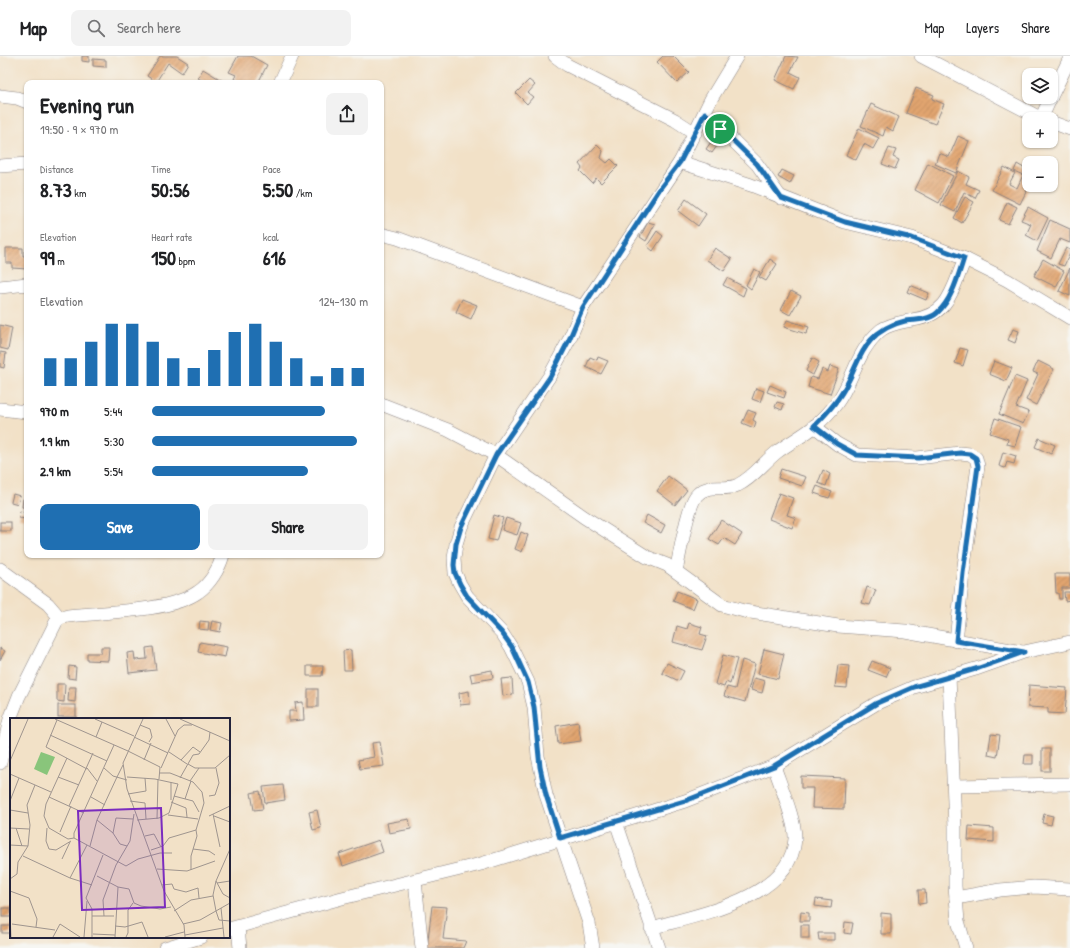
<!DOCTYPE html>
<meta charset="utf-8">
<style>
body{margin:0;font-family:"Patrick Hand",sans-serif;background:#f2f2f2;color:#202124;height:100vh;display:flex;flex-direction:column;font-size:15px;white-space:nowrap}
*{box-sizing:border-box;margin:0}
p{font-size:13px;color:#757577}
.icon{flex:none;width:22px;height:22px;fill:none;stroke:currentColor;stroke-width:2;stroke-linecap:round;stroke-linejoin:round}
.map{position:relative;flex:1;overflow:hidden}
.panel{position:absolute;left:24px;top:24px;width:360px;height:478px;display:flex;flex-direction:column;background:#fff;border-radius:8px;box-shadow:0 1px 3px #0004}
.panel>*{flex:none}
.controls{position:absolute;left:1022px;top:12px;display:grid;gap:8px}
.controls a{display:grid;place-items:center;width:36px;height:36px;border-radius:8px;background:#fff;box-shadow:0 1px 3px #0004;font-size:20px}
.pin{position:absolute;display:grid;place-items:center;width:34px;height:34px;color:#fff;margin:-17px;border:2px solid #fff;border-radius:50%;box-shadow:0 1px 4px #0007}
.round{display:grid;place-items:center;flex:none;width:42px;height:42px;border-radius:8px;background:#f2f2f2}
.overview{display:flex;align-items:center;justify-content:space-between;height:68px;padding:0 16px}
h1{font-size:22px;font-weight:800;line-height:30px}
.figures{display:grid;grid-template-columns:repeat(3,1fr);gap:6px;height:68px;padding:4px 16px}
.figures div{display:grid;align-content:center}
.figures b{font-size:20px;font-weight:800}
.figures small{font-size:11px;font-weight:400}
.figures p{font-size:11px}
.chart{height:112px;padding:8px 16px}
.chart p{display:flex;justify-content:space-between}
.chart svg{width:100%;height:72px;margin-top:4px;stroke:#1f6fb2;stroke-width:6}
.cta{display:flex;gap:8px;margin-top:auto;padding:8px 16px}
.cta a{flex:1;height:46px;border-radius:8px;background:#1f6fb2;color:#fff;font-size:16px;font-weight:800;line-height:46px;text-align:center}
.cta a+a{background:#f2f2f2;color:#202124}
ul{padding:0 16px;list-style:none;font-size:13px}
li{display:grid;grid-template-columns:64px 48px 1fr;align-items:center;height:30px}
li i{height:10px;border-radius:5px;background:#1f6fb2}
header{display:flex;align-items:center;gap:24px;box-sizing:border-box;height:56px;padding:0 20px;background:#fff;border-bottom:1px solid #e0e0e0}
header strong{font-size:19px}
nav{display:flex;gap:22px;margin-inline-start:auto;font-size:14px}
.search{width:280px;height:36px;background:#f2f2f2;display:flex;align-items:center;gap:10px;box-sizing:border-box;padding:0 14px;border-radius:8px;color:#757577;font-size:15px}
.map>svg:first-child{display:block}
.building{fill:url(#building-hatch)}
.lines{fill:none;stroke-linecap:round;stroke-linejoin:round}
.street-casing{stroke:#8a8281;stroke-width:14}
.street{stroke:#fff;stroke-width:13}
.route-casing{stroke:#fff;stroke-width:8}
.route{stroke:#1f6fb2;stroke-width:5}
.inset-road{fill:none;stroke:#9f958f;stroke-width:1}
.view{fill:#7b2cbf;fill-opacity:0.15;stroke:#7b2cbf;stroke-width:2}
.inset-edge{fill:none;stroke:#22223b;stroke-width:2}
</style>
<header>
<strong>Map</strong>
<div class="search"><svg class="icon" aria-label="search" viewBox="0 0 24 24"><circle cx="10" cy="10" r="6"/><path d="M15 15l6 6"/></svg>Search here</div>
<nav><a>Map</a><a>Layers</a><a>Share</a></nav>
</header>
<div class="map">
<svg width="1070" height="892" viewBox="0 0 1070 892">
<defs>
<pattern id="building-hatch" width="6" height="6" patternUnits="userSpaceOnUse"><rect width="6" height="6" fill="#e2a56f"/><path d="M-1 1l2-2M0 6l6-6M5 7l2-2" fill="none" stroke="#b7865c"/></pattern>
</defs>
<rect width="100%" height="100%" fill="#f6f6f2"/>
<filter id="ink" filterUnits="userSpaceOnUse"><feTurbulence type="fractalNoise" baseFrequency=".025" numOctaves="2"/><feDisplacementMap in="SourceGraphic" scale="8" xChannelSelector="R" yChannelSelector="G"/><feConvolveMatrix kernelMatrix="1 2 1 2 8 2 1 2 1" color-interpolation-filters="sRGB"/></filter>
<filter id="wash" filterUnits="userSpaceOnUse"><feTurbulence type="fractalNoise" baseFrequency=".012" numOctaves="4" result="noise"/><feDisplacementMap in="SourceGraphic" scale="16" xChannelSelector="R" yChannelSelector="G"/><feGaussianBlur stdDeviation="0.9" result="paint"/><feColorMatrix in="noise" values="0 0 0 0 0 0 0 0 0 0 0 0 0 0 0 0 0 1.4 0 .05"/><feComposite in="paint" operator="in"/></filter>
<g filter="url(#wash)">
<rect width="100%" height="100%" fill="#f2e1c7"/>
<g id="blocks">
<!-- building -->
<g class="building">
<polygon points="82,0 89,0 89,6 82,5"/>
<polygon points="160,0 177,0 188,7 182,17 168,7 156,26 147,20"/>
<polygon points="238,0 251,0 267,9 258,27 242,27 234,23 236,19 229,16"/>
<polygon points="663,0 673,0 689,16 677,27 657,6"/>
<polygon points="786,0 798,1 790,16 800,21 794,33 775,24"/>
<polygon points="93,3 106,4 106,11 93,10"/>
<polygon points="203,13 223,25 222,27 206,27 198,22"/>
<polygon points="529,24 535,29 528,37 533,41 527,48 516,37"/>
<polygon points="916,32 934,39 932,43 944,48 935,68 906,57"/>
<polygon points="871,48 899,61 893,75 886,71 883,80 861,70"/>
<polygon points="859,72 879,82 873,93 864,88 856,104 846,99"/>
<polygon points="958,80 969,85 956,117 935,108 939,97 949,101"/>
<polygon points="711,86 717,90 712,97 706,93"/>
<polygon points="597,89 603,95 601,102 607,107 611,103 618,110 601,127 596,122 592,127 580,115 582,112 579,108"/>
<polygon points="889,92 896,94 893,101 899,104 895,113 882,108"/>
<polygon points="928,107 953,120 939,147 915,134"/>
<polygon points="1017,108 1029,115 1029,130 1020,148 992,134 1004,111 1015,117 1009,128 1017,132 1023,119 1014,115"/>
<polygon points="782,114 794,120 790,128 778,121"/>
<polygon points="958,115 969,121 966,128 979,134 975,142 964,136 955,156 941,149"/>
<polygon points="965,141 974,146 962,167 954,162"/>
<polygon points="686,143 706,158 698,170 678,155"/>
<polygon points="1007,146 1017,151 1008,168 999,164"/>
<polygon points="1028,151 1048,162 1037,185 1026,179 1031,168 1021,164"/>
<polygon points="1050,164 1070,173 1070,187 1060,183 1051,202 1037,195"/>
<polygon points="648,166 655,168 646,185 640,181"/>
<polygon points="657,175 663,180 653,195 647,190"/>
<polygon points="6,192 23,192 23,200 27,200 27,213 12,212 12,207 6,207"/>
<polygon points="715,192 732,203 724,215 707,204"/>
<polygon points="1066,192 1070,194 1070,197 1064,210 1058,208"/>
<polygon points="770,203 777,208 766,225 759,221"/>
<polygon points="1043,203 1064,215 1056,231 1034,220"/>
<polygon points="1070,212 1070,240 1059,235"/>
<polygon points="754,213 760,216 751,233 746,229"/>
<polygon points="727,222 746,232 743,240 723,229"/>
<polygon points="910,229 929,237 926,244 907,236"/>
<polygon points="791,235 801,240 790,259 781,254"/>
<polygon points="462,243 477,249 471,263 456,256"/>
<polygon points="787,264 809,271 806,278 784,271"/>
<polygon points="0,269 12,272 8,294 0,292"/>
<polygon points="1013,273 1019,275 1015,287 1008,284"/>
<polygon points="960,292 968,294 963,310 955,307"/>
<polygon points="0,296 6,297 4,312 0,311"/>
<polygon points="590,301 597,304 598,301 608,305 601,318 586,311"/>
<polygon points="812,302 819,306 813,319 806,315"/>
<polygon points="994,305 1012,312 1006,325 989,318"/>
<polygon points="1038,305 1054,313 1036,349 1026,344 1038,318 1033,316"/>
<polygon points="830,310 839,313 830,338 808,331 811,321 818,323 822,313 828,316"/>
<polygon points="1015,320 1027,325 1016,351 1029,356 1023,368 999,358"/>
<polygon points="770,329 786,336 784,342 767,336"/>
<polygon points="756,332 764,335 760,346 752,343"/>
<polygon points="777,346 784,348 782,354 775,351"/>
<polygon points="748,354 756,357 753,364 756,366 754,372 742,367"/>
<polygon points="995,362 1021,371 1015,390 1007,388 1008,383 990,377"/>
<polygon points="1039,382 1055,389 1051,398 1035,391"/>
<polygon points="1003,396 1016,400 1014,408 1007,406 1005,412 999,410"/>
<polygon points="781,413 806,421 802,430 778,422"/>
<polygon points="823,414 830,418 826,430 818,427"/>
<polygon points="668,420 687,434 675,449 657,435"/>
<polygon points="817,430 832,436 829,442 814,437"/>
<polygon points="779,437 793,442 787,459 796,462 792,472 769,463"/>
<polygon points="13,438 20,440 18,448 11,446"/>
<polygon points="23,443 27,444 27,452 22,451"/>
<polygon points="20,455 27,457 26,463 19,462"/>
<polygon points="494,459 503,462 496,485 488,483"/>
<polygon points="647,459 665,469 661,477 643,467"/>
<polygon points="506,462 521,467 517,479 502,474"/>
<polygon points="721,464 742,478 735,489 724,482 719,489 709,483"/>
<rect x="0" y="466" width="11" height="9"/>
<polygon points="521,476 528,479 522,496 515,493"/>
<polygon points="1055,518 1070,518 1070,532 1062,532 1062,543 1059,543 1058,537 1056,537"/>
<polygon points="867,531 876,534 870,549 862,547"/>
<polygon points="677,535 697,543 693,553 673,545"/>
<polygon points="1064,536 1070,536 1070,544 1065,545"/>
<polygon points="200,565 209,566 208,574 199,573"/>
<polygon points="212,565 222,567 220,576 210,574"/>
<polygon points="689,567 702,571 700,578 707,580 702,594 673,586 677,570 687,573"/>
<polygon points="200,586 227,591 225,601 198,596"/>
<polygon points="101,591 109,591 108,605 87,604 87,597 101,597"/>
<polygon points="153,591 156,614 129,617 127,597 134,596 135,604 147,603 146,592"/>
<polygon points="0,592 5,595 0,604"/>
<polygon points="764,593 784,598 778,623 758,618"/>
<polygon points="351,594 352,614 344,614 343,595"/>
<polygon points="723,599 737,603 730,628 726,626 724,631 715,628"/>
<polygon points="742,604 755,608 745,646 724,640 727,631 735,633"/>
<polygon points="872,605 890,612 886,621 868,614"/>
<polygon points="667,607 684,615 679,625 662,617"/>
<polygon points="838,609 849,610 847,632 835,631"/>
<polygon points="69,610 76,611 75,623 68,622"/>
<polygon points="307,610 323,610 322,620 307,620"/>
<polygon points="492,614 493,622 472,626 470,618"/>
<polygon points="512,622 513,638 503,640 501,623"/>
<polygon points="754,622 765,625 762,637 751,634"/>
<polygon points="57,628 65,628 64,646 57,645"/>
<polygon points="1029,629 1067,632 1065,658 1048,657 1048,652 1028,651"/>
<polygon points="69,631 76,631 75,646 68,645"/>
<rect x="308" y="633" width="10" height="18"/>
<polygon points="469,635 470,648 460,649 459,637"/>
<polygon points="303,646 304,664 289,665 289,655 296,655 295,647"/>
<rect x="58" y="649" width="18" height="12"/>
<polygon points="578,666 581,685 558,688 556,670"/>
<polygon points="991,678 1000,679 997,701 988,699"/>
<polygon points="380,686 384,710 360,713 358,704 374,701 372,687"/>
<rect x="1042" y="693" width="8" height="22"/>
<polygon points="1025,699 1033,699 1033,708 1024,708"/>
<polygon points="801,720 845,722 844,753 812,752 813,732 801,732"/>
<polygon points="283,729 285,744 265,747 263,731"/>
<polygon points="260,735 263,753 254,754 251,737"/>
<polygon points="317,754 321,772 313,774 309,756"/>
<polygon points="1044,758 1053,760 1051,769 1042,767"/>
<polygon points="409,763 411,773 389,777 387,767"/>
<polygon points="969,770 994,772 994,786 968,784"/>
<polygon points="379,784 383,796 343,810 339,798"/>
<polygon points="918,834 925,834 926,847 919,848"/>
<polygon points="816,843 832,845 831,852 815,850"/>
<polygon points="432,850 447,851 443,883 466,885 463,892 427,892"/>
<rect x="2" y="852" width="9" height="9"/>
<polygon points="801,856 809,857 809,865 800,865"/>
<polygon points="881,857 891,858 891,878 881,878"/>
<polygon points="845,866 853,867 851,878 844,877"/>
<rect x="801" y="869" width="8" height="13"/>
<rect x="2" y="870" width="9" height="7"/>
<polygon points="818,877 834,877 834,884 819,884"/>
</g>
</g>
</g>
<g filter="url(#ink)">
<use href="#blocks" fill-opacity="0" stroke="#8a8281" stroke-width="1"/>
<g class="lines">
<defs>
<g id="street">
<polyline points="555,0 567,9 675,64 695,77"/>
<polyline points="921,0 1042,63"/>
<polyline points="280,27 292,0"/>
<polyline points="0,40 17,42 27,46"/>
<polyline points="1051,41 1070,2"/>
<polyline points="705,57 757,108 781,142"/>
<polyline points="1041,63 1051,41"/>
<polyline points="1051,66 1070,73"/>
<polyline points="680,106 751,129 845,166 912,182 965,203 1007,224 1070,262"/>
<polyline points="0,110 27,108"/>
<polyline points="381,178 397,182 583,251"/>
<polyline points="0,231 27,228"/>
<polyline points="381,348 448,374 496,399 584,461 647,501 667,509 722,549 744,555 838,570 905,575 1022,596"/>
<polyline points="0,353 27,356"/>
<polyline points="814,370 837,388 857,399 917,402 960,397 970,398 976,402 978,410 963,517 956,585"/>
<polyline points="0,513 48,548 60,562"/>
<path d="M 676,515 C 680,498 687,452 696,440 C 707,426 724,436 738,429 C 753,422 764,406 777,396 C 789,387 803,380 815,370 C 822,364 830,356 836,348 C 854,324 856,295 881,274 C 889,268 903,266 912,264 C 950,259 952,233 965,203"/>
<polyline points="949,620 955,771 955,830 958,865 966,892"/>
<path d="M 0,707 L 10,663 L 19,640 L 56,566 L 60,562 L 68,560 C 102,556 170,556 198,536 C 210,528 219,513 223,499"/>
<polyline points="954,730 1070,728"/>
<polyline points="616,766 659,892"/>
<polyline points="415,825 422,892"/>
<polyline points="956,842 1000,834 1034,831 1070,833"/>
<polyline points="238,871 240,892"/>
<path d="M 651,872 C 696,859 791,843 795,783 C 796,766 780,728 774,710"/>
<polyline points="229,873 342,842 481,808 685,745 774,710 877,647 914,631 979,612 1024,596 1070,586"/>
<polyline points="165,892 201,881"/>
<polyline points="593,892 589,867 546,739 538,700 534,651 528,626 511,591 502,577 467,540 460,528 455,517 454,502 456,488 461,471 496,399 549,321 569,284 583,251 680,106 711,43 737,0"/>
</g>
</defs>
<!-- street casing -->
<use href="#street" class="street-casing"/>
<!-- street -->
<use href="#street" class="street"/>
</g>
</g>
<g class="lines" filter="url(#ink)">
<defs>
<path id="route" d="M 705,57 L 757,108 L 781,142 L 845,166 L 912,182 L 964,202 C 958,220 952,244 937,257 C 929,264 915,264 905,265 C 892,268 880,274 871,284 C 860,296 856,310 849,324 C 840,343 828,356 814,370 L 837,388 L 857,399 L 918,402 L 960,397 L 970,398 L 976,402 L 978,410 L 963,517 L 956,585 L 1024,596 L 979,612 L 914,631 L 877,647 L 774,710 L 685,745 L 560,782 L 546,739 L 540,711 L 534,651 L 528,626 L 512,591 L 502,577 L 467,540 L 460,528 L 455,517 L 454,509 L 456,488 L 461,471 L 496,399 L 550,321 L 569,284 L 583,251 L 661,131 L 680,106 Z"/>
</defs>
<!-- route casing -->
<use href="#route" class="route-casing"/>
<!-- route -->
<use href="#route" class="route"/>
</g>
<!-- overview -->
<g transform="translate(10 662)">
<rect width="220" height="220" fill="#f2e1c7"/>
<path d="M 31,34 L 45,39 L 37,57 L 24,51 Z" fill="#89c57b"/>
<path class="inset-road" d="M 45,1 L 118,33M 85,1 L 124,18M 133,1 L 113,45 L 117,71 L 154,173 L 174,207 L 175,219M 156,1 L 165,18M 170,1 L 220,23M 47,2 L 36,29 L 77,51M 130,7 L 140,11 L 142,19 L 139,24M 40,17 L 97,43M 86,19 L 92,4M 124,19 L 158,35M 104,27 L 64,115 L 64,120 L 116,148 L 128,141 L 150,135 L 162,135M 118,33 L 150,49 L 149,61M 159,34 L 177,46M 57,40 L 36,86 L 34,98 L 39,110 L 58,121 L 64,120M 134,42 L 141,25M 171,42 L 183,29 L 190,34M 0,43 L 18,1M 178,46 L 185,50 L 205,50 L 220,37M 77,50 L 87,63M 94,50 L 103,58 L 117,62M 151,50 L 168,12 L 174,7 L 182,7M 0,56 L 41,74M 48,59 L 69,67M 107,59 L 113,47M 117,59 L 145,61 L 168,66 L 159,95 L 149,100 L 127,102M 170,60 L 183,37 L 189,36 L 199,22 L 200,14M 180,63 L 189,50M 161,64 L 161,82M 118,76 L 136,73 L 135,60M 164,78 L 183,83 L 189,94M 199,78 L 205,77 L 209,65 L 206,50M 39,79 L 74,95M 81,79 L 95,87M 175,81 L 181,63M 0,83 L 9,60M 120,83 L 135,85 L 136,101M 161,84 L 176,90 L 177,99M 59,88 L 83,35M 0,92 L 18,95M 203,96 L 210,129M 158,97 L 188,101M 199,98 L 220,88M 204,98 L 220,104M 147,101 L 148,61M 87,102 L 103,115 L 110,126 L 117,128M 0,110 L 19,111M 6,110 L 12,128M 37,110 L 36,123 L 39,131 L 46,132 L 61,123M 50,114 L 61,88M 103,115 L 106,100 L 123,101M 135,118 L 144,116 L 151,129M 0,127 L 18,128M 80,128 L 87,102 L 107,59M 183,131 L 199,133 L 205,137M 141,132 L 153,128 L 159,120 L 186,112 L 194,85 L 192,74 L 183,64 L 160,55 L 150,55M 13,138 L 60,160 L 82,167M 52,141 L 60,124M 147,151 L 177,153 L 205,143M 181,152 L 181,138 L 187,118 L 186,112M 87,158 L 108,169 L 105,219M 60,160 L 77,127M 0,161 L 7,156 L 8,144 L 18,128 L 20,107 L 17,87 L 25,67M 206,163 L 213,176 L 220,180M 207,165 L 220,163M 152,167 L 162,166 L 164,171 L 176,174 L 188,170 L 189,180M 108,169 L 119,171 L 124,185 L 131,188 L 150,191 L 161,189M 0,173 L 19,180 L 27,201 L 26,209M 211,190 L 214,219M 164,193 L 181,182 L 203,178M 206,193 L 203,177 L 206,163 L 220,131M 206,193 L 209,202 L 220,203M 0,196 L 1,219M 82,198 L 104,198M 94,198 L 93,182 L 106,147 L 120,123 L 124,96M 2,206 L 45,212M 173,206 L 190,202 L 220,185M 105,208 L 115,209 L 132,204 L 138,219M 83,216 L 105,217M 175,217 L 213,210M 43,219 L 50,206 L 70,219M 74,219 L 77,183M 82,219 L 82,191 L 76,180 L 93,137M 116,219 L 118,215 L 118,192 L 123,185M 155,219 L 174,214"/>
<path class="view" d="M 151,90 L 155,189 L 72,192 L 68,93 Z"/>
<rect width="220" height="220" class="inset-edge"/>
</g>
</svg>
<div class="controls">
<a><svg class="icon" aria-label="layers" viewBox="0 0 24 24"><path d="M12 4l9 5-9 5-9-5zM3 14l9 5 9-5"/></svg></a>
<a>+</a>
<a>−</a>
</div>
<div class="pin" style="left:720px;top:73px;background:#1e9e55"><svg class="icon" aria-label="arrive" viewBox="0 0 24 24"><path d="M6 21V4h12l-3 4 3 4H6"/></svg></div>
<section class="panel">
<div class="overview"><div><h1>Evening run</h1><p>19:50 · 9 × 970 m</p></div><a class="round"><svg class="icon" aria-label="share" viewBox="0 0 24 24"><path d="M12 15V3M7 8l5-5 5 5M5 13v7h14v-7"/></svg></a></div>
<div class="figures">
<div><p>Distance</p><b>8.73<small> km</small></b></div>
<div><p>Time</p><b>50:56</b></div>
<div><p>Pace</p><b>5:50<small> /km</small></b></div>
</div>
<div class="figures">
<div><p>Elevation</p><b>99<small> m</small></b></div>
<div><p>Heart rate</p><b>150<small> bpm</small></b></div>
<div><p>kcal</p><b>616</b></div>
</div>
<div class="chart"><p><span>Elevation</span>124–130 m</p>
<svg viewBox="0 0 160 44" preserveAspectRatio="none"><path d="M5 44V27M15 44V27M25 44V17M35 44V6M45 44V6M55 44V17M65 44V27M75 44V33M85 44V22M95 44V11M105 44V6M115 44V17M125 44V27M135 44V38M145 44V33M155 44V33"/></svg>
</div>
<ul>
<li><b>970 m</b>5:44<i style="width:80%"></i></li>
<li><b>1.9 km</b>5:30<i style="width:95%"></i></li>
<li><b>2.9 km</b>5:54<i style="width:72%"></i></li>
</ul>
<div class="cta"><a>Save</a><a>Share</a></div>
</section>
</div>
